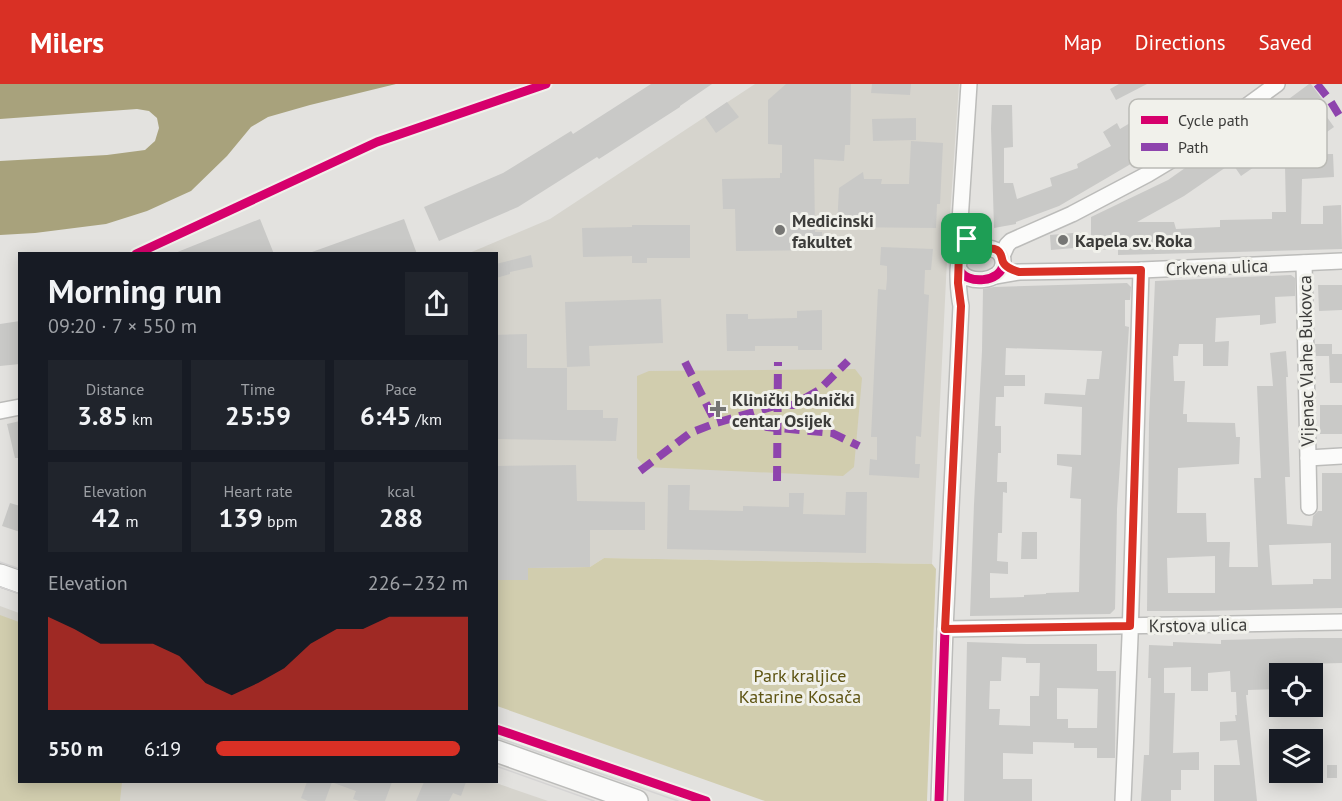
<!DOCTYPE html>
<meta charset="utf-8">
<style>
body{margin:0;font-family:"PT Sans",sans-serif;background:#20242c;color:#f1f3f6;height:100vh;display:flex;flex-direction:column;font-size:22px;white-space:nowrap}
*{box-sizing:border-box;margin:0}
p{font-size:20px;color:#9ea1a6}
.icon{flex:none;width:33px;height:33px;fill:none;stroke:currentColor;stroke-width:2;stroke-linecap:round;stroke-linejoin:round}
.map{position:relative;flex:1;overflow:hidden}
.panel{position:absolute;left:18px;top:168px;width:480px;height:531px;display:flex;flex-direction:column;background:#171b24;border-radius:0px;box-shadow:0 3px 15px #0003}
.panel>*{flex:none}
.buttons{position:absolute;left:1269px;top:579px;display:grid;gap:12px}
.buttons a{display:grid;place-items:center;width:54px;height:54px;border-radius:0px;background:#171b24;box-shadow:0 3px 15px #0003;font-size:30px}
.pin{position:absolute;display:grid;place-items:center;width:51px;height:51px;color:#fff;margin:-26px;border-radius:12px;box-shadow:0 3px 9px #0006}
.round{display:grid;place-items:center;flex:none;width:63px;height:63px;border-radius:0px;background:#20242c}
.headline{display:flex;align-items:center;justify-content:space-between;height:102px;padding:0 30px}
h1{font-size:33px;font-weight:600;line-height:45px}
.metrics{display:grid;grid-template-columns:repeat(3,1fr);gap:9px;height:102px;padding:6px 30px}
.metrics div{display:grid;align-content:center;border-radius:0px;background:#20242c;text-align:center}
.metrics b{font-size:26px;font-weight:600}
.metrics small{font-size:16px;font-weight:400}
.metrics p{font-size:16px}
.chart{height:168px;padding:12px 30px}
.chart p{display:flex;justify-content:space-between}
.chart svg{width:100%;height:108px;margin-top:6px;fill:#d93025;opacity:.7}
ul{padding:0 30px;list-style:none;font-size:20px}
li{display:grid;grid-template-columns:96px 72px 1fr;align-items:center;height:45px}
li i{height:15px;border-radius:8px;background:#d93025}
header{display:flex;align-items:center;gap:36px;box-sizing:border-box;height:84px;padding:0 30px;background:#d93025;color:#fff}
header strong{font-size:28px}
nav{display:flex;gap:33px;margin-inline-start:auto;font-size:21px}
.map>svg:first-child{display:block}
.built{fill:#d6d4cd}
.green{fill:#d1cdae}
.water{fill:#a8a27c}
.building{fill:#c9c9c7;fill-rule:evenodd}
.lines{fill:none;stroke-linecap:round;stroke-linejoin:round}
.street-casing{stroke:#bcbcba;stroke-width:18}
.secondary-casing{stroke:#bcbcba;stroke-width:24}
.street{stroke:#fbfbfa;stroke-width:15}
.secondary{stroke:#fbfbfa;stroke-width:21}
.tram{stroke:#d5d4d4;stroke-width:1.5}
.quiet{stroke:#8e44ad;stroke-width:8;stroke-dasharray:15 8;stroke-linecap:butt}
.cycleway-casing{stroke:#f1f1eb;stroke-width:13}
.cycleway{stroke:#d6006c;stroke-width:9}
.route-casing{stroke:#fff;stroke-width:12}
.route{stroke:#d93025;stroke-width:8}
.poi-dot{fill:#767674;stroke:#f1f1eb;stroke-width:2}
.labels{text-anchor:middle;dominant-baseline:central;stroke-width:6;stroke-linejoin:round;paint-order:stroke}
.poi-label{font-size:18px;font-weight:bold;fill:#3c3c3a;stroke:#f1f1eb;text-anchor:start}
.street-label{font-size:18px;fill:#3c3c3a;stroke:#f1f1eb}
.park-label{font-size:18px;fill:#5e5413;stroke:#f1f1eb}
.key{fill:#f1f1eb;stroke:#bbbbb6;stroke-width:1.5}
.key-label{font-size:16px;fill:#3c3c3a}
</style>
<header>
<strong>Milers</strong>
<nav><a>Map</a><a>Directions</a><a>Saved</a></nav>
</header>
<div class="map">
<svg width="1342" height="717" viewBox="0 0 1342 717">
<rect width="100%" height="100%" fill="#e3e2df"/>
<!-- built -->
<g class="built">
<polygon points="755,0 959,0 947,176 932,480 604,474 590,483 528,484 528,496 497,496 496,170 467,170 550,135"/>
<polygon points="0,522 19,529 20,698 493,698 548,717 0,717"/>
</g>
<!-- green -->
<g class="green">
<polygon points="855,285 862,294 854,383 843,392 645,383 637,374 637,292 649,287"/>
<polygon points="604,474 932,480 936,485 927,717 765,717 497,622 497,496 528,496 528,484 590,483"/>
<polygon points="0,531 19,538 20,698 122,698 120,717 0,717"/>
</g>
<!-- water -->
<polygon class="water" points="0,0 396,0 310,21 268,33 251,43 227,72 191,107 147,127 106,140 35,149 0,151 0,77 107,71 145,66 155,57 159,44 157,34 149,27 137,25 0,35"/>
<!-- building -->
<g class="building">
<polygon points="651,0 712,0 680,22 680,23 599,75 597,73 518,123 439,157 424,123 503,89 571,47 573,50"/>
<polygon points="786,0 851,0 850,61 845,61 844,77 814,75 815,148 822,148 822,166 736,167 735,125 723,125 722,95 780,94 780,89 782,89 782,61 768,60 768,16"/>
<polygon points="872,0 911,0 910,11 871,9"/>
<polygon points="1119,0 1147,0 1116,16 1110,5"/>
<polygon points="1309,0 1311,0 1322,15 1317,19 1334,43 1317,55 1299,28 1265,52 1271,60 1252,74 1257,81 1241,92 1232,79 1184,112 1137,138 1174,138 1176,145 1220,143 1220,136 1272,135 1272,128 1286,128 1285,82 1319,81 1318,70 1333,70 1334,93 1302,95 1301,140 1323,140 1323,122 1341,121 1342,165 1118,171 1118,165 1091,166 1091,133 1168,96 1215,63 1216,65 1266,32"/>
<polygon points="727,18 739,33 716,49 705,33"/>
<polygon points="992,21 1012,21 1013,63 1004,64 1004,99 1013,99 1017,115 1052,102 1050,94 1078,84 1077,80 1111,62 1103,48 1117,39 1120,45 1145,30 1151,37 1171,22 1179,30 1188,23 1198,38 1170,57 1059,122 1016,138 1016,140 994,144 991,44"/>
<polygon points="916,34 916,56 873,57 872,35"/>
<polygon points="911,57 943,59 940,120 937,120 936,144 837,143 839,104 863,88 864,95 882,95 881,100 909,100"/>
<polygon points="260,135 274,170 176,170 175,169"/>
<polygon points="404,135 417,170 313,170 312,168"/>
<polygon points="632,141 690,141 690,174 647,174 647,179 632,179 632,172 583,173 582,144 632,143"/>
<polygon points="1084,148 1074,164 1051,166 1050,151"/>
<polygon points="881,163 933,165 931,186 925,186 924,210 929,211 921,353 916,352 915,380 920,380 919,394 869,391 870,375 877,376 877,353 871,353 878,205 886,206 887,195 887,182 880,181"/>
<polygon points="531,171 533,183 510,188 510,190 496,194 496,180"/>
<path d="M 1291,191 L 1295,194 L 1295,212 L 1275,213 L 1276,239 L 1260,241 L 1260,231 L 1216,234 L 1215,258 L 1229,257 L 1228,282 L 1203,282 L 1203,260 L 1179,260 L 1178,272 L 1173,272 L 1174,297 L 1185,297 L 1183,330 L 1187,330 L 1187,338 L 1235,339 L 1236,353 L 1240,353 L 1239,380 L 1178,384 L 1177,429 L 1206,429 L 1207,458 L 1230,458 L 1229,483 L 1258,483 L 1254,394 L 1261,394 L 1257,302 L 1273,302 L 1270,269 L 1286,267 L 1288,293 L 1286,293 L 1290,393 L 1285,393 L 1287,440 L 1312,442 L 1313,432 L 1318,427 L 1322,427 L 1322,389 L 1342,389 L 1342,524 L 1202,527 L 1147,527 L 1149,338 L 1155,197 ZM 1331,459 L 1331,495 L 1313,495 L 1313,500 L 1272,501 L 1269,461 ZM 1215,472 L 1215,509 L 1168,509 L 1167,474 Z"/>
<path d="M 1127,199 L 1131,203 L 1130,216 L 1125,216 L 1125,242 L 1129,243 L 1117,425 L 1115,525 L 1110,530 L 970,532 L 974,420 L 982,267 L 983,205 L 994,203 ZM 1006,264 L 1102,267 L 1099,295 L 1087,295 L 1085,311 L 1045,309 L 1044,320 L 1082,323 L 1081,371 L 1057,370 L 1057,381 L 1072,383 L 1070,414 L 1081,415 L 1079,508 L 1046,509 L 1046,510 L 1024,511 L 1024,513 L 990,514 L 990,489 L 1008,490 L 1008,478 L 997,477 L 998,449 L 1002,449 L 1003,408 L 1007,409 L 1007,398 L 997,398 L 998,369 L 1001,369 L 1001,342 L 995,342 L 996,313 L 1004,313 L 1004,302 L 1025,302 L 1025,291 L 1005,291 Z"/>
<polygon points="1318,201 1342,201 1342,226 1319,227"/>
<polygon points="661,215 663,259 589,262 590,282 567,283 565,218"/>
<polygon points="822,226 822,266 798,266 798,262 755,262 755,267 727,267 726,230 748,230 748,235 797,234 797,227"/>
<polygon points="20,237 20,280 0,282 0,240"/>
<polygon points="527,250 527,284 567,284 567,326 603,326 603,334 618,334 616,357 496,355 496,251"/>
<polygon points="1315,260 1332,260 1332,270 1342,270 1342,299 1330,299 1329,272 1316,272"/>
<rect x="1320" y="321" width="22" height="29"/>
<polygon points="20,337 20,374 15,374 7,340"/>
<polygon points="576,381 577,417 645,418 645,446 590,446 590,483 528,484 528,496 496,496 496,382"/>
<polygon points="668,401 690,401 689,426 743,427 743,422 789,423 789,409 804,409 803,430 845,431 846,408 867,408 866,469 667,465"/>
<polygon points="10,419 20,422 20,448 2,442"/>
<polygon points="1022,448 1037,448 1037,475 1021,475"/>
<polygon points="1300,554 1342,554 1342,579 1302,580 1302,590 1280,590 1280,605 1248,606 1248,611 1246,611 1257,717 1214,717 1214,681 1240,681 1237,656 1220,657 1220,638 1236,637 1235,631 1237,631 1236,608 1231,608 1230,587 1208,589 1208,607 1191,607 1191,583 1164,584 1164,609 1175,609 1173,669 1199,668 1199,686 1181,686 1181,706 1171,706 1171,717 1141,717 1144,671 1149,671 1151,594 1148,594 1149,561 1173,562 1173,558 1221,560 1221,556"/>
<path d="M 967,558 L 1027,560 L 1097,560 L 1097,587 L 1116,587 L 1115,674 L 1097,674 L 1097,664 L 1074,664 L 1074,659 L 1033,658 L 1033,670 L 1003,669 L 1003,695 L 1032,695 L 1032,717 L 964,717 ZM 1002,573 L 1026,574 L 1026,579 L 1040,579 L 1039,612 L 1030,612 L 1030,642 L 999,641 L 1000,625 L 989,625 L 990,597 L 1001,597 ZM 1057,604 L 1098,605 L 1097,644 L 1068,644 L 1068,635 L 1057,635 Z"/>
<rect x="1327" y="681" width="10" height="13"/>
<polygon points="307,698 332,698 325,717 308,717 301,714"/>
<polygon points="335,698 392,698 385,717 359,717 353,715 356,707 334,699"/>
<polygon points="424,698 466,698 461,712 453,709 449,717 416,717"/>
</g>
<g class="lines">
<defs>
<g id="street">
<polyline points="1002,172 1007,161 1011,157 1072,130 1148,90 1178,72 1277,0"/>
<polyline points="959,176 960,137 969,0"/>
<polyline points="1304,179 1309,423"/>
<polyline points="995,192 1019,188 1141,186 1342,177"/>
<polyline points="0,327 20,323"/>
<polyline points="1308,374 1342,372"/>
<polyline points="945,545 1342,538"/>
<path d="M 939,717 L 945,545 L 961,222 C 959,212 956,184 960,175 C 966,163 1005,156 1003,180 C 1002,198 966,202 959,185"/>
<polyline points="1123,717 1130,553 1141,186"/>
</g>
<g id="secondary">
<polyline points="0,491 20,498"/>
<polyline points="496,667 637,717"/>
</g>
</defs>
<!-- street casing -->
<use href="#street" class="street-casing"/>
<!-- secondary casing -->
<use href="#secondary" class="secondary-casing"/>
<!-- street -->
<use href="#street" class="street"/>
<!-- secondary -->
<use href="#secondary" class="secondary"/>
<!-- tram -->
<g class="tram">
<polyline points="0,478 20,485"/>
<polyline points="0,503 20,510"/>
<polyline points="496,653 678,717"/>
<polyline points="496,682 594,717"/>
</g>
<!-- quiet -->
<g class="quiet">
<polyline points="1317,0 1329,15 1342,36"/>
<polyline points="685,278 716,339"/>
<polyline points="741,332 767,343 832,349 859,362"/>
<polyline points="640,387 690,349 716,339 778,321 793,321 819,306 848,277"/>
<polyline points="777,397 778,278"/>
</g>
<defs>
<g id="cycleway">
<polyline points="136,170 377,58 546,0"/>
<polyline points="496,645 706,717"/>
<path d="M 939,717 L 945,545 L 961,222 C 959,212 956,184 960,175 C 966,163 1005,156 1003,180 C 1002,198 966,202 959,185"/>
</g>
</defs>
<!-- cycleway casing -->
<use href="#cycleway" class="cycleway-casing"/>
<!-- cycleway -->
<use href="#cycleway" class="cycleway"/>
</g>
<g class="lines">
<defs>
<path id="route" d="M 960,137 C 964,148 968,164 982,165 C 988,165 992,163 997,166 C 1002,169 1001,173 1003,178 C 1006,184 1013,186 1019,188 L 1141,186 L 1130,542 L 945,545 L 961,222 L 958,199 Z"/>
</defs>
<!-- route casing -->
<use href="#route" class="route-casing"/>
<!-- route -->
<use href="#route" class="route"/>
</g>
<!-- markers -->
<g class="poi-dot">
<circle cx="780" cy="146" r="6"/>
<circle cx="1063" cy="156" r="6"/>
<path d="M715 316h6v6h6v6h-6v6h-6v-6h-6v-6h6z"/>
</g>
<g class="labels">
<!-- poi labels -->
<g class="poi-label">
<text x="792" y="136">Medicinski<tspan x="792" dy="21">fakultet</tspan></text>
<text x="1075" y="156">Kapela sv. Roka</text>
<text x="732" y="315">Klinički bolnički<tspan x="732" dy="21">centar Osijek</tspan></text>
</g>
<!-- street labels -->
<g class="street-label">
<text transform="translate(1217 183) rotate(-2)">Crkvena ulica</text>
<text transform="translate(1306 277) rotate(-91)">Vijenac Vlahe Bukovca</text>
<text transform="translate(1198 541) rotate(-1)">Krstova ulica</text>
</g>
<!-- park labels -->
<g class="park-label">
<text x="800" y="591">Park kraljice<tspan x="800" dy="21">Katarine Kosača</tspan></text>
</g>
</g>
<!-- legend -->
<rect x="1129" y="15" width="198" height="69" rx="9" class="key"/>
<rect x="1141" y="32" width="27" height="8" fill="#d6006c"/>
<rect x="1141" y="59" width="27" height="8" fill="#8e44ad"/>
<g class="key-label">
<text x="1178" y="42">Cycle path</text>
<text x="1178" y="69">Path</text>
</g>
</svg>
<div class="buttons">
<a><svg class="icon" aria-label="locate" viewBox="0 0 24 24"><circle cx="12" cy="12" r="6"/><path d="M12 2v4M12 18v4M2 12h4M18 12h4"/></svg></a>
<a><svg class="icon" aria-label="layers" viewBox="0 0 24 24"><path d="M12 4l9 5-9 5-9-5zM3 14l9 5 9-5"/></svg></a>
</div>
<div class="pin" style="left:967px;top:155px;background:#1e9e55"><svg class="icon" aria-label="arrive" viewBox="0 0 24 24"><path d="M6 21V4h12l-3 4 3 4H6"/></svg></div>
<section class="panel">
<div class="headline"><div><h1>Morning run</h1><p>09:20 · 7 × 550 m</p></div><a class="round"><svg class="icon" aria-label="share" viewBox="0 0 24 24"><path d="M12 15V3M7 8l5-5 5 5M5 13v7h14v-7"/></svg></a></div>
<div class="metrics">
<div><p>Distance</p><b>3.85<small> km</small></b></div>
<div><p>Time</p><b>25:59</b></div>
<div><p>Pace</p><b>6:45<small> /km</small></b></div>
</div>
<div class="metrics">
<div><p>Elevation</p><b>42<small> m</small></b></div>
<div><p>Heart rate</p><b>139<small> bpm</small></b></div>
<div><p>kcal</p><b>288</b></div>
</div>
<div class="chart"><p><span>Elevation</span>226–232 m</p>
<svg viewBox="0 0 160 44" preserveAspectRatio="none"><path d="M0 44V6L10 11L20 17L30 17L40 17L50 22L60 33L70 38L80 33L90 27L100 17L110 11L120 11L130 6L140 6L150 6L160 6V44z"/></svg>
</div>
<ul>
<li><b>550 m</b>6:19<i style="width:97%"></i></li>
</ul>
</section>
</div>
